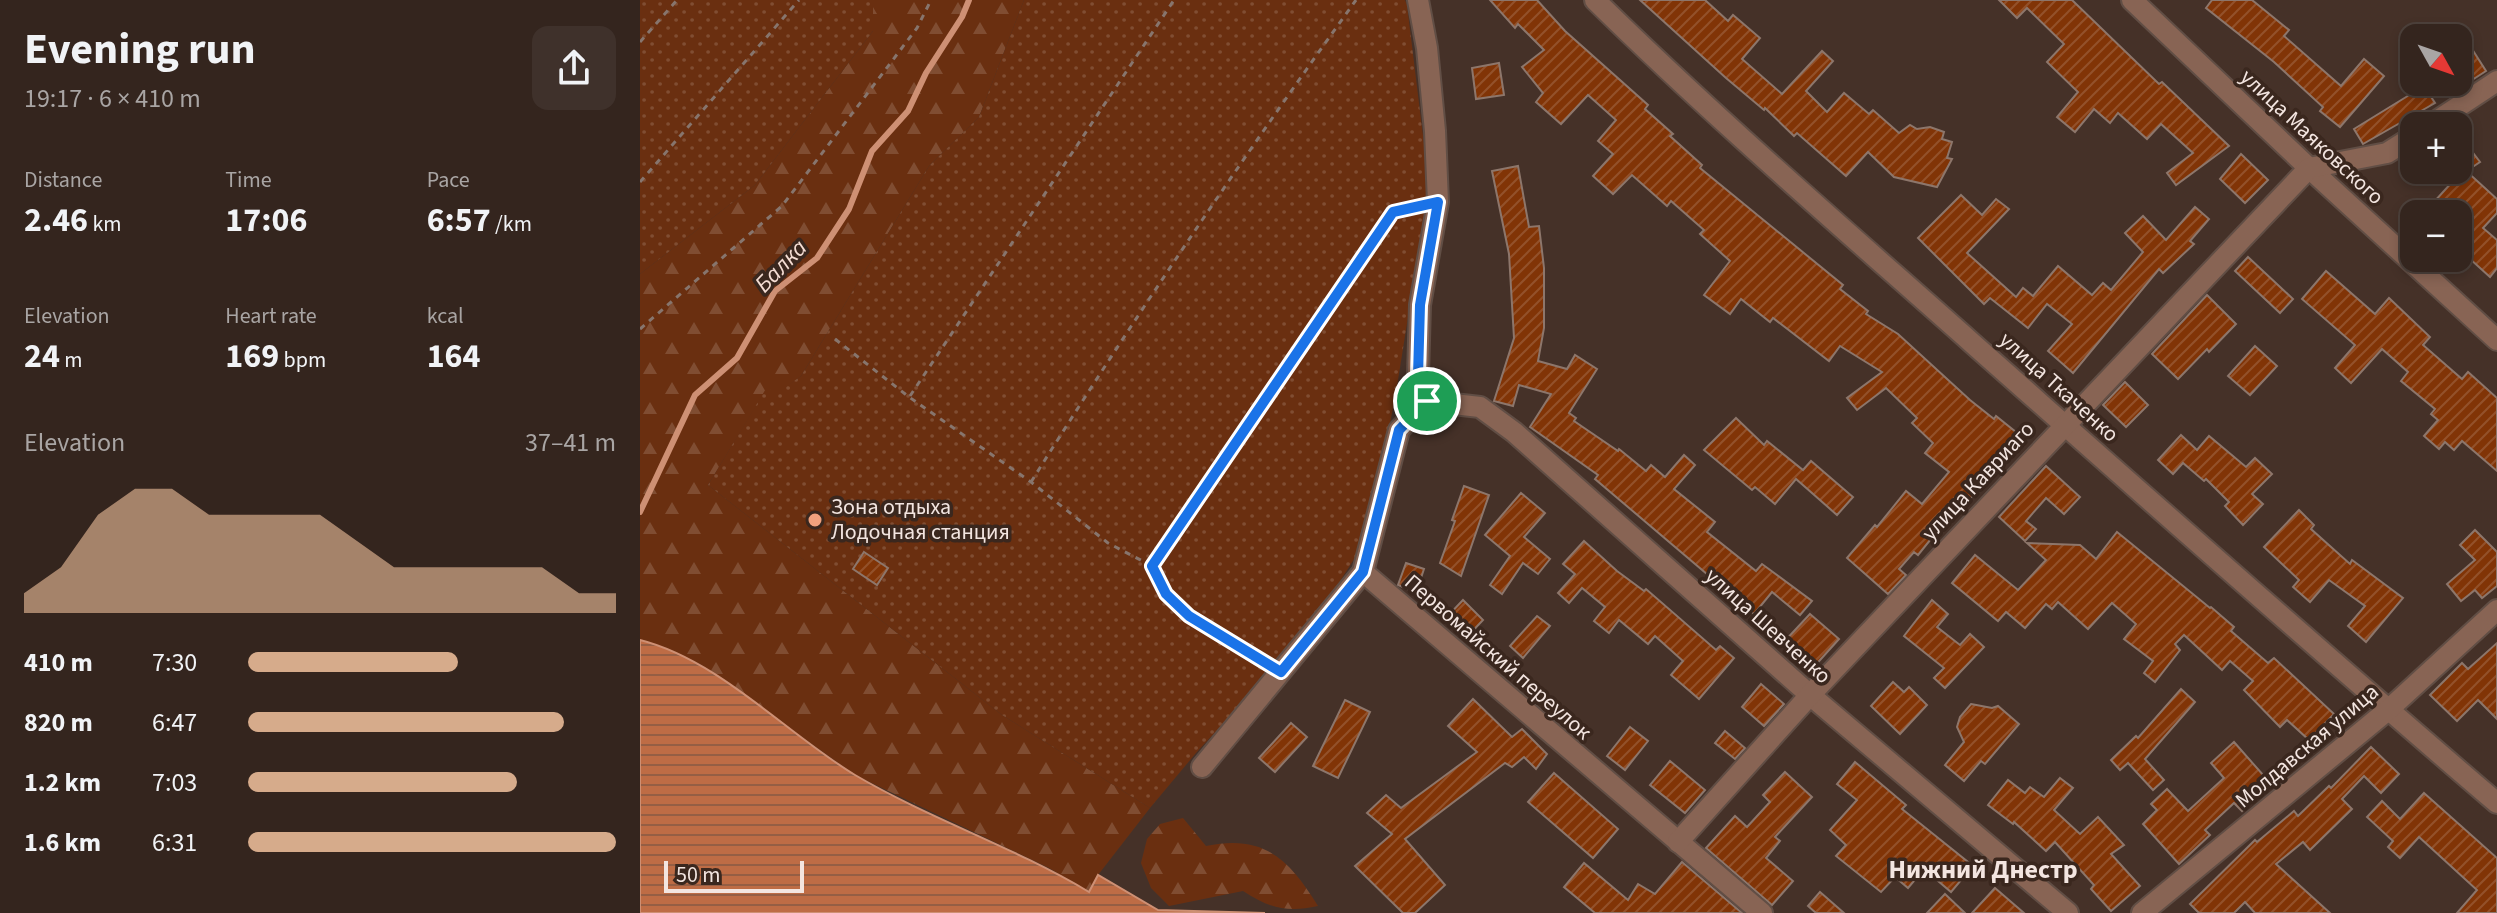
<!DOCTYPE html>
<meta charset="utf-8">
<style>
body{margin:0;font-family:"Source Sans 3",sans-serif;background:#3f312b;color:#f1f3f6;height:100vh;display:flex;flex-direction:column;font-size:30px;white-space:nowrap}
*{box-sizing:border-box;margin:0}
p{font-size:26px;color:#a9a5a4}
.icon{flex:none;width:44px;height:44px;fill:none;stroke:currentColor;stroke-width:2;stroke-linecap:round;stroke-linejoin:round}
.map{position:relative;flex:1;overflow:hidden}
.sheet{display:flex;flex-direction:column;background:#34251e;width:640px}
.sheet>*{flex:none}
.needle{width:52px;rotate:130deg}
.controls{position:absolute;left:1760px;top:24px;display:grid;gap:16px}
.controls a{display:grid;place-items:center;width:72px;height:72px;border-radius:16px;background:#34251e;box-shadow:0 4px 12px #0003,0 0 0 2px #4e423c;font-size:40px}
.scale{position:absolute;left:24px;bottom:20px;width:140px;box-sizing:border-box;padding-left:8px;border:4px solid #f3e5e0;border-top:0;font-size:22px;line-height:28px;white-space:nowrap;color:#f3e5e0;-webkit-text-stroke:6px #3a271e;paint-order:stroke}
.pin{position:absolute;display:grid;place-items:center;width:68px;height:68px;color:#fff;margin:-34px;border:4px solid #fff;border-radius:50%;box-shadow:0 2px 8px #0007}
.round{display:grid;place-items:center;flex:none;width:84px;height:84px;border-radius:16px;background:#3f312b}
.head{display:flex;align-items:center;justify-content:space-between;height:136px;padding:0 24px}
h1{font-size:44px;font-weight:700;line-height:60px}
.stats{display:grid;grid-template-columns:repeat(3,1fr);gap:12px;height:136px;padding:8px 24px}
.stats div{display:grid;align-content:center}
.stats b{font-size:34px;font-weight:700}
.stats small{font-size:22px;font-weight:400}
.stats p{font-size:22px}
.chart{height:224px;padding:16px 24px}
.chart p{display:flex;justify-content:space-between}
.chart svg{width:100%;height:144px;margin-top:8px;fill:#d6ab8b;opacity:.7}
ul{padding:0 24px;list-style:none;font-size:26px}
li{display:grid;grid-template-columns:128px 96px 1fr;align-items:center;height:60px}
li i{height:20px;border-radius:10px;background:#d6ab8b}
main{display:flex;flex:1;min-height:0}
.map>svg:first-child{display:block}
.forest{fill:url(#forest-firs)}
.garden{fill:url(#garden-dots)}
.water{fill:url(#water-rules);stroke:#ce9074;stroke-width:2}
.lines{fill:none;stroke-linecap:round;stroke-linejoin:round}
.stream{stroke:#ce9074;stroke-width:6}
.building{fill:url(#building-hatch);stroke:#8d766b;stroke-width:2}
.minor-casing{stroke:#614e45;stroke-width:24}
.path{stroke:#87756d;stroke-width:3;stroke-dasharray:6 6;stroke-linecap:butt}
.minor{stroke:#886454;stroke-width:20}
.route-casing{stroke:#fff;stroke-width:16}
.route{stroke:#1a73e8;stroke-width:10}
.poi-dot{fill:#f1a17d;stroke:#3a271e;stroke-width:3}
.labels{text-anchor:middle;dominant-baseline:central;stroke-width:7;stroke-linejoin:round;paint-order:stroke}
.street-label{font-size:22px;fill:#f3e5e0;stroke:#3a271e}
.poi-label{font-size:22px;fill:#f3e5e0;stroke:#3a271e;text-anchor:start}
.water-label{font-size:24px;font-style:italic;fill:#f5ddd3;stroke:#3a271e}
.quarter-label{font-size:26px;font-weight:bold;fill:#f3e5e0;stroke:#3a271e}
</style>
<main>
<section class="sheet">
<div class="head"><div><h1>Evening run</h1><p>19:17 · 6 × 410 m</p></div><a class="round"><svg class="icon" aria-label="share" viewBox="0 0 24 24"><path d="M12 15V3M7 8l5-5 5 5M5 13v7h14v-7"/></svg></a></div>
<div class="stats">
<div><p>Distance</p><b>2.46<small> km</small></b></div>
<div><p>Time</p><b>17:06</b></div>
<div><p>Pace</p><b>6:57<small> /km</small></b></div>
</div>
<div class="stats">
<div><p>Elevation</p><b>24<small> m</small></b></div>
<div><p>Heart rate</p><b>169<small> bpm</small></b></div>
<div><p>kcal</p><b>164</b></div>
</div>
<div class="chart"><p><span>Elevation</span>37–41 m</p>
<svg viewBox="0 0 160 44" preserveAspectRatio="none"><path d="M0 44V38L10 30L20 14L30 6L40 6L50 14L60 14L70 14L80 14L90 22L100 30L110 30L120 30L130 30L140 30L150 38L160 38V44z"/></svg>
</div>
<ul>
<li><b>410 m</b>7:30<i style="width:57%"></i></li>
<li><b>820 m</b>6:47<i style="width:86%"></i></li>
<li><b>1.2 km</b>7:03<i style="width:73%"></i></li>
<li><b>1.6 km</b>6:31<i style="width:100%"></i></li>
</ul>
</section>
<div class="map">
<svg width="1857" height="913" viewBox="0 0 1857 913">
<defs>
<pattern id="forest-firs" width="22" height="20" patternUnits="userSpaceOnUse" patternTransform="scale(2)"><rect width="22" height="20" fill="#6a2f10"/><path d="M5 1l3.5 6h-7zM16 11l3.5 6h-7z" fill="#804d32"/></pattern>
<pattern id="garden-dots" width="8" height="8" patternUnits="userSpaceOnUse" patternTransform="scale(2)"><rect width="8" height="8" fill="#6a2f10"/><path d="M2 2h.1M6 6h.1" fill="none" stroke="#804d32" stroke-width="1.8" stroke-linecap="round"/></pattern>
<pattern id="water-rules" width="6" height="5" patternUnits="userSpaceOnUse" patternTransform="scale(2)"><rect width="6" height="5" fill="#be6c45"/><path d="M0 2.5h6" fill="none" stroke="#955e44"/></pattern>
<pattern id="building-hatch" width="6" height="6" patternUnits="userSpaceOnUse" patternTransform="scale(2)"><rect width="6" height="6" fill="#813406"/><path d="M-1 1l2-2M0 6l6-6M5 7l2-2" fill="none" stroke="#93512a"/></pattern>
</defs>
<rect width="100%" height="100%" fill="#453128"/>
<!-- forest -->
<g class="forest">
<polygon points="233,0 384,0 339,117 289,166 161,376 136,395 127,388 68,485 362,715 510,808 458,875 449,892 409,868 215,775 60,664 0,640 0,274 115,185 233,31"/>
<path d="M 543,818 L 566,846 C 624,834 649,859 678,906 C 647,913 629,908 603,891 L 529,906 L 511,888 L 501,863 L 507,839 L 520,824 Z"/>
</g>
<!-- garden -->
<g class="garden">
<polygon points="0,0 233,0 233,31 115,185 0,274"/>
<polygon points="384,0 765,0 767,5 789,185 755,399 725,542 679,614 647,654 556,753 510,808 362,715 68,485 127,387 136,394 161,376 289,166 339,117"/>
</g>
<!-- water -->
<path class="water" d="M 0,640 C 79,660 146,733 215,775 C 290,819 374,847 449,892 L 458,875 L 518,910 L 625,913 L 0,913 Z"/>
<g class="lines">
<!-- stream -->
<polyline class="stream" points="0,512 55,395 97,358 135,291 177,258 209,209 232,151 268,111 286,73 322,17 329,0"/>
</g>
<!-- building -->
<g class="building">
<polygon points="850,0 897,0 925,31 1008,105 1005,109 1033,134 1030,136 1062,165 1060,168 1203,285 1200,289 1228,311 1226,314 1258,334 1330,400 1354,419 1356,416 1382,437 1324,506 1320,503 1278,555 1274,552 1259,569 1266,575 1248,594 1207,558 1235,525 1237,527 1266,491 1282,504 1309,472 1285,453 1293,443 1272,423 1277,418 1246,388 1217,410 1207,398 1242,372 1200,346 1189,361 1133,318 1130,322 1101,299 1090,314 1064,295 1090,261 1060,234 1064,230 1031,201 1027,206 992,175 973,194 953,176 973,154 958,141 976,120 948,95 921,124 896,102 903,93 882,67 904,50 878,24 875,28"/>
<polygon points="1000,0 1065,0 1088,21 1093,15 1120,38 1102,59 1142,94 1182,51 1193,61 1166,91 1187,112 1204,93 1229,114 1233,110 1259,133 1270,125 1277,129 1290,127 1304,132 1302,139 1312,142 1307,158 1312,159 1297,187 1254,177 1228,152 1206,176 1157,133 1154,136 1125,108 1124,110 1086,78"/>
<polygon points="1359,0 1432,0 1519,84 1522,82 1589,146 1536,185 1527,173 1553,153 1521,124 1507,139 1478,113 1470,123 1454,109 1435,132 1417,117 1438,92 1407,62 1424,44 1387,8 1377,18"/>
<polygon points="1572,0 1612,0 1649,30 1644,36 1701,86 1724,59 1744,76 1700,127 1680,111 1683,107 1634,62 1566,8"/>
<polygon points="1818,27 1846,71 1818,89"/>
<polygon points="859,63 864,95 836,99 832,68"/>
<polygon points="1784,86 1795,103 1723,144 1714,129"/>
<polygon points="1818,133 1840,162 1828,170 1818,158"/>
<polygon points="1601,154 1628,180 1605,203 1580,179"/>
<polygon points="878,166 889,227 899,226 904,268 904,328 898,361 927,369 935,355 957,369 929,413 936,418 934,421 978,451 979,449 1006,471 1011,465 1025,477 1044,455 1055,465 1034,489 1075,522 1067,532 1116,571 1122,564 1172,601 1160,615 1132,592 1114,614 955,479 958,475 890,427 911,394 879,385 873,406 854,401 874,338 869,254 852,171"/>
<polygon points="1824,169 1857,199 1857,213 1843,228 1857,240 1857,268 1850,277 1818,248 1818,214 1783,214"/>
<polygon points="1321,195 1342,215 1356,199 1369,209 1327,253 1376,297 1383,288 1393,296 1418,266 1452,295 1463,283 1471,290 1503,252 1485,233 1503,216 1526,240 1555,207 1569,219 1550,241 1554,244 1523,273 1519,269 1433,373 1408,351 1432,324 1407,304 1388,328 1350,298 1344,304 1278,238"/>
<polygon points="1608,257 1653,299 1640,313 1595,271"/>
<polygon points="1686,271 1735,314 1749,298 1790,337 1783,345 1822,379 1828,372 1857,398 1857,471 1822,441 1814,450 1805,442 1799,449 1784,436 1798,420 1791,414 1795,409 1761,381 1768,372 1742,349 1711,383 1695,368 1715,345 1662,299"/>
<polygon points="1567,295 1596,324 1569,352 1567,349 1538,379 1512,354"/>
<polygon points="1615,346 1637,366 1610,395 1588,376"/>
<polygon points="1485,382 1508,405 1486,427 1463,405"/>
<polygon points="1096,418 1124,445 1127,441 1163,470 1171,461 1213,497 1197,515 1156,479 1135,504 1115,487 1112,490 1064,450"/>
<polygon points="1541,435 1557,450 1569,436 1606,467 1615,458 1632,474 1612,494 1623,504 1603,525 1585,506 1589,502 1566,479 1564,481 1543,463 1533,474 1518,460"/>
<polygon points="1406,466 1440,497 1424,514 1406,498 1386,521 1396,529 1385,541 1359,517"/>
<polygon points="824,486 849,495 821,576 800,563 815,521 812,520"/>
<polygon points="881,493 905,513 884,537 910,559 898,574 883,563 862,594 850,585 870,556 845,535"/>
<polygon points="1659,510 1674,525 1671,529 1710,564 1712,560 1763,598 1726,642 1708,626 1725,606 1689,580 1670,602 1653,587 1659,580 1624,547"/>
<polygon points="1835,530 1857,552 1857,586 1842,598 1835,590 1821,601 1807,584 1835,560 1820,545"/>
<polygon points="1477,532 1570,608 1571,607 1594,627 1591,631 1628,663 1634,658 1694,714 1669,740 1647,720 1640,727 1604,690 1613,681 1590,661 1582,670 1544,635 1535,644 1540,650 1515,682 1504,673 1513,661 1484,639 1496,624 1472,603 1448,629 1418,602 1412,609 1406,604 1385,628 1366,612 1358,621 1312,583 1335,555 1378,590 1406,560 1387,543 1440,545 1456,559"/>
<polygon points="944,541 977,571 1004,591 1006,589 1076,650 1080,646 1094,658 1059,699 1031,675 1043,661 1015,636 1008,644 979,620 969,633 954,621 965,607 942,588 929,603 918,593 935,574 923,564"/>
<polygon points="224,552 248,568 237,585 213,569"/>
<polygon points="766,563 784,569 776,593 758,585"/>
<polygon points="823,600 843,620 825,639 804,620"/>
<polygon points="1292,600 1308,614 1297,627 1320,645 1330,634 1344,647 1305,688 1294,678 1304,668 1264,636"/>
<polygon points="1170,614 1199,639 1171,670 1142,644"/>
<polygon points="897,616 910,626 883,658 870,646"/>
<polygon points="1857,643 1857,719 1838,700 1817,721 1790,695 1822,663 1828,669"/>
<polygon points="1253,682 1264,692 1269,687 1287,705 1260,734 1231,706"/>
<polygon points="1121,684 1144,704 1124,726 1102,707"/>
<polygon points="1541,689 1555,702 1505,759 1524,780 1513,790 1488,763 1480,770 1471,760 1496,736 1498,738"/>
<polygon points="833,699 872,737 882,729 907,754 896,769 884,757 872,767 865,763 765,839 805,885 775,913 763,913 715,866 752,834 727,813 746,795 761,808 837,752 808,726"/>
<polygon points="705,700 730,712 698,778 673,766"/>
<polygon points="1331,704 1352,708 1358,706 1379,724 1345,764 1341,761 1324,781 1305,765 1324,742 1317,727 1320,717"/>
<polygon points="651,723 667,737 635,772 619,758"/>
<polygon points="990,727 1008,741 985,770 967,756"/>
<polygon points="1085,731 1105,748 1095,759 1075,743"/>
<polygon points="1594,742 1631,784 1602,811 1594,803 1565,830 1570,835 1539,864 1503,824 1517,810 1511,804 1527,789 1548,811 1584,778 1571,763"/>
<polygon points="1731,747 1759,774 1741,793 1724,776 1702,799 1712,809 1670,850 1663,842 1636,864 1690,913 1615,913 1605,902 1594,913 1559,913 1550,904 1615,840 1617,842 1654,811 1658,816 1689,786 1691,788"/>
<polygon points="1030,761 1065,790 1045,813 1010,785"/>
<polygon points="1215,762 1266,805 1262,809 1333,866 1311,892 1284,869 1268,888 1255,877 1241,892 1196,856 1206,845 1190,830 1217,800 1197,784"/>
<polygon points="1145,772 1172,797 1135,837 1140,841 1126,858 1153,881 1132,905 1066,848 1095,816 1107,827 1130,802 1123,795"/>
<polygon points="914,773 978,829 953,858 888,802"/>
<polygon points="1420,778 1433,788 1414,810 1440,834 1458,817 1484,845 1471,854 1500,886 1471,911 1451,889 1454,885 1415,842 1406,851 1374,822 1373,824 1348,805 1368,780 1385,793 1390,787 1404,797"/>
<polygon points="1784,793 1857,858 1857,913 1817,913 1837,890 1779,837 1760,858 1748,847 1753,841 1727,817 1742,801 1760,819"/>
<polygon points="1042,862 1102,913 955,913 924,887 944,863 988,900 998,884 1015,894"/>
<polygon points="1355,888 1384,913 1332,913"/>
<polygon points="1180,892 1204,913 1176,913 1168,906"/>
<polygon points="1305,894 1325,913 1287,913"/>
</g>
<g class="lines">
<defs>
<g id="minor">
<polyline points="778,0 787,48 795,131 798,202 780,305 778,376 787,401"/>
<path d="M 955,0 C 1076,119 1205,230 1332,343 C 1506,497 1680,652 1857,803"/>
<polyline points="1492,0 1669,168 1857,340"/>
<polyline points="1789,126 1857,81"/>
<polyline points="787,401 840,407 874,432 1170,695 1428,913"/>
<polyline points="723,572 1122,913"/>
<polyline points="562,767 723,572 759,430 787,401"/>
<polyline points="1038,842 1170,695 1669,168 1747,153 1774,136"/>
<polyline points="1502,913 1748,710 1857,610"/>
</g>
</defs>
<!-- minor casing -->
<use href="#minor" class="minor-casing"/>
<!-- path -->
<g class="path">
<polyline points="0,42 37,0"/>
<polyline points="0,182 159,0"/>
<polyline points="0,329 142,206 277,28 291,0"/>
<polyline points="195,339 269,397 391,482 468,543 512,566 526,594 549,616 626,662"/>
<polyline points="270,396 534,0"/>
<path d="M 391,482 C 494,318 603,157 716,0"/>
<polyline points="512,566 753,212 778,206"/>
</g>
<!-- minor -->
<use href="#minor" class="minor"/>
</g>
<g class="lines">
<defs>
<polygon id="route" points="798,202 780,305 778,376 787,401 759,430 723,572 641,672 549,616 526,594 512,566 753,212"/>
</defs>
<!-- route casing -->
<use href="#route" class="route-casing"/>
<!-- route -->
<use href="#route" class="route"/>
</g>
<!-- markers -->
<circle class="poi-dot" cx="175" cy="520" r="8"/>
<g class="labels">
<!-- street labels -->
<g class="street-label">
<text transform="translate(1672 137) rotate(43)">улица Маяковского</text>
<text transform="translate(1419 387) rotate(42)">улица Ткаченко</text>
<text transform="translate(1338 481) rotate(-47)">улица Кавриаго</text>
<text transform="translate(1128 626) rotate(42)">улица Шевченко</text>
<text transform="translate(858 657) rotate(41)">Первомайский переулок</text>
<text transform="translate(1667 746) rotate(-40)">Молдавская улица</text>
</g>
<!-- poi labels -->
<g class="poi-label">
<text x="191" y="507">Зона отдыха<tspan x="191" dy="25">Лодочная станция</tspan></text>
</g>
<!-- water labels -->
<g class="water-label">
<text transform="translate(141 266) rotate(-46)">Балка</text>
</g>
<!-- quarter labels -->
<g class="quarter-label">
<text x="1343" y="869">Нижний Днестр</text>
</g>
</g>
</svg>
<div class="controls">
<a><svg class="needle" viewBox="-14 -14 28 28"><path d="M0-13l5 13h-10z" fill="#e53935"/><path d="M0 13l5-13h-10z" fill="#a9a5a4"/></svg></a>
<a>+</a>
<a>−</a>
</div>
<div class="scale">50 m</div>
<div class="pin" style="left:787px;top:401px;background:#1e9e55"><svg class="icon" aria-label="arrive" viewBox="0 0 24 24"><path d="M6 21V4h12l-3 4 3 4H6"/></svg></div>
</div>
</main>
